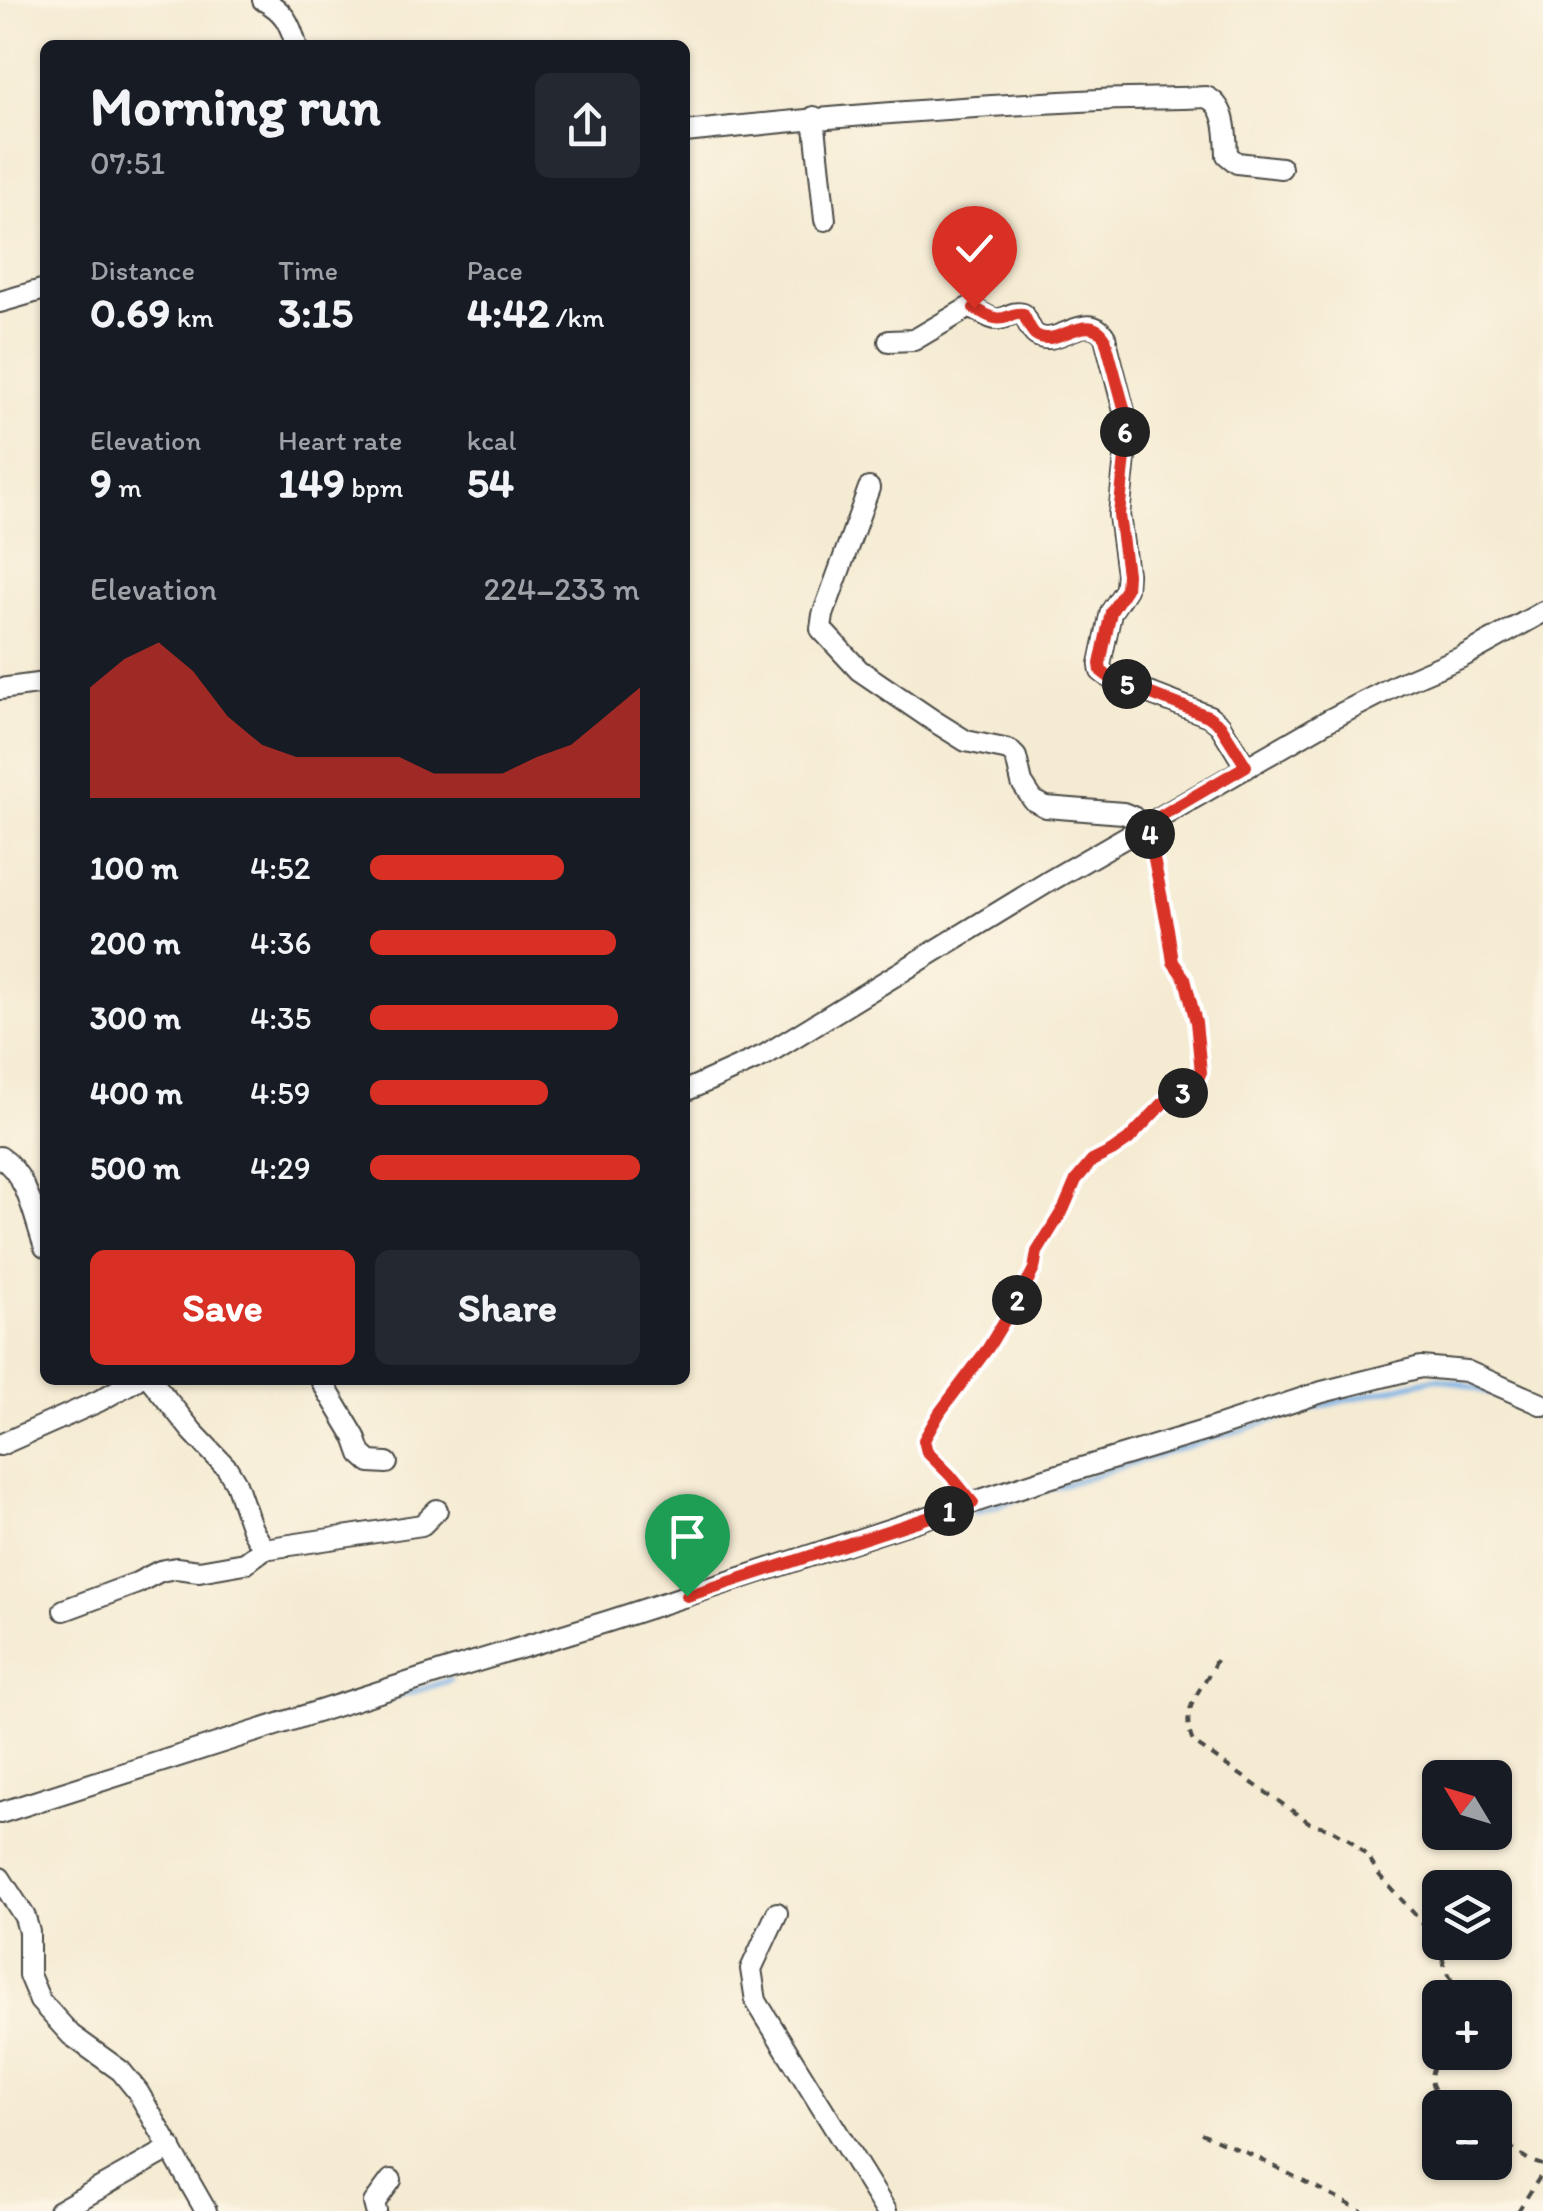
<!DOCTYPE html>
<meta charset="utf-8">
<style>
body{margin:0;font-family:Itim,sans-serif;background:#242831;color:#f1f3f6;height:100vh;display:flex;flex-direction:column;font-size:38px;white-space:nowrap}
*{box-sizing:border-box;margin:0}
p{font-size:32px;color:#9ea1a6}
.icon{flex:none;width:55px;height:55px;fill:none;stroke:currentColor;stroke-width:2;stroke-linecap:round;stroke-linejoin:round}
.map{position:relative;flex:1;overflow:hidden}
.side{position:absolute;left:40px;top:40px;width:650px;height:1345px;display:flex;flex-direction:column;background:#171b24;border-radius:15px;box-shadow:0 2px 8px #0004}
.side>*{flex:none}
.needle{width:65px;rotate:308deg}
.fabs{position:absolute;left:1422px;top:1760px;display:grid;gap:20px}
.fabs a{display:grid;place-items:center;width:90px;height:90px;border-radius:15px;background:#171b24;box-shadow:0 2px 8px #0004;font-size:50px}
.pin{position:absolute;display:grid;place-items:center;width:85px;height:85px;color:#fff;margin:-102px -42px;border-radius:50% 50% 50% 0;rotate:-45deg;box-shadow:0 0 10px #0007}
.pin .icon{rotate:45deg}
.km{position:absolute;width:50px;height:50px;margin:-25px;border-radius:50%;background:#222;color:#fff;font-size:28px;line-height:50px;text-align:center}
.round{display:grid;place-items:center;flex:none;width:105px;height:105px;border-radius:15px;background:#242831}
.headline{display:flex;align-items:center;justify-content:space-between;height:170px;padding:0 50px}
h1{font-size:55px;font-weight:700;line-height:75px}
.metrics{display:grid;grid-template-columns:repeat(3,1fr);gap:15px;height:170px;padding:10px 50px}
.metrics div{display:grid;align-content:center}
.metrics b{font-size:42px;font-weight:700}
.metrics small{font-size:28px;font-weight:400}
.metrics p{font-size:28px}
.chart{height:280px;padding:20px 50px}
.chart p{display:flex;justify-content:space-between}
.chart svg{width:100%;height:180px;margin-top:10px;fill:#d93025;opacity:.7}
.button{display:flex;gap:20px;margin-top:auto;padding:20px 50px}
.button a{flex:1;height:115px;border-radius:15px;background:#d93025;color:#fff;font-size:40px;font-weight:700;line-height:115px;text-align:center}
.button a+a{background:#242831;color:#f1f3f6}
ul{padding:0 50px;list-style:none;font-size:32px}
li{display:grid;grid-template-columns:160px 120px 1fr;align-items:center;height:75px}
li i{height:25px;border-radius:12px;background:#d93025}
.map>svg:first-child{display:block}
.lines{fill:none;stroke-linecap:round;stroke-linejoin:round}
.stream{stroke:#74b0e6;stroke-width:5}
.minor-casing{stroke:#494844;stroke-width:24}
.path{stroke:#494844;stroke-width:4;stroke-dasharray:8 8;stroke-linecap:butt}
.minor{stroke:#fff;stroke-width:20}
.route-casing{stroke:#fff;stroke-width:20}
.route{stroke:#d93025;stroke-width:12}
</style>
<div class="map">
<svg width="1543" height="2211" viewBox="0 0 1543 2211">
<rect width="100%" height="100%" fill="#fcf5e5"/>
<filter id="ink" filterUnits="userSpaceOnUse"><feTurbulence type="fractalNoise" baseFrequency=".01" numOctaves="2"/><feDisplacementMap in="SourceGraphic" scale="20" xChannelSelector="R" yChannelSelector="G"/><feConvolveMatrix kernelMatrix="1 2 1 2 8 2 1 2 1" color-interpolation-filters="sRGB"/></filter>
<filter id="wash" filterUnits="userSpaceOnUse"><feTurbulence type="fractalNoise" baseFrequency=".0048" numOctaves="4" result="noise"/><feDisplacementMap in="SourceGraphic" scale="40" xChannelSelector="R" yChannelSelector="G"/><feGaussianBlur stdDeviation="2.25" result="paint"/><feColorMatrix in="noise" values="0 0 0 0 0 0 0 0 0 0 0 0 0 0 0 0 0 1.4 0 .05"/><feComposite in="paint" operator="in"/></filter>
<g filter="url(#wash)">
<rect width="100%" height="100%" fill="#f5ebd3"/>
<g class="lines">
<!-- stream -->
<g class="stream">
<polyline points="975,1512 1309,1409 1437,1378 1463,1384 1494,1395 1543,1417"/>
<polyline points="166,1771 450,1680"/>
</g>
</g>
</g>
<g filter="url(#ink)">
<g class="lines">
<defs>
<g id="minor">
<path d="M 263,0 C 284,11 290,23 296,45"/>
<polyline points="814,117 825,220"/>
<path d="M 685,132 C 823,117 960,107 1099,100 C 1134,98 1170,99 1206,97 C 1227,106 1226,134 1227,155 L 1237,163 L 1281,168"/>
<polyline points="0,302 45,289"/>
<path d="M 889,341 L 914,340 L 968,308 C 979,309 989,320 999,319 C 1011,318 1009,311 1023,314 C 1028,320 1030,331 1036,335 C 1057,349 1087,308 1105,337 L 1125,415 L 1125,457 L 1119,515 L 1127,574 L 1126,589 L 1111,612 L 1100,664 L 1101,671 L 1110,678 L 1209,716 L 1220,725 L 1245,766"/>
<polyline points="869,488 823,615 821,629 859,670 934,721 966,741 1009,750 1016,757 1022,783 1033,800 1046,807 1123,813 1133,817 1142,827"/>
<polyline points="0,689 45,683"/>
<polyline points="685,1091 765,1055 1048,882 1329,720 1399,684 1462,657 1543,612"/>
<path d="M 0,1157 C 28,1175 34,1217 45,1247"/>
<polyline points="151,1380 192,1431 227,1468 236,1483 252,1529 264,1549 422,1525 437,1510"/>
<polyline points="321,1380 355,1437 361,1454 370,1462 387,1463"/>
<polyline points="0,1445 99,1401 136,1380"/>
<polyline points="64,1610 137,1583 160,1571 176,1568 199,1571 245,1563 264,1549"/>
<polyline points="0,1813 448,1670 609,1621 1042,1480 1207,1430 1322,1392 1421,1367 1466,1371 1543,1405"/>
<polyline points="0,1878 25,1917 29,1932 29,1975 40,2001 71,2035 121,2071 138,2092 206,2211"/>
<polyline points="777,1913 751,1969 756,2001 886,2211"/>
<polyline points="59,2211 171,2148"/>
<polyline points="376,2211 374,2203 391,2180"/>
</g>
</defs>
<!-- minor casing -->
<use href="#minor" class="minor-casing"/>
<!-- path -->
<g class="path">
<polyline points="960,1488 927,1452 923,1440 940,1412 988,1348 1023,1290 1034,1269 1037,1252 1064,1208 1076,1181 1092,1161 1113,1151 1128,1139 1168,1098 1195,1087 1201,1072 1196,1022 1185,979 1173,962 1152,844"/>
<path d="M 1216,1660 C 1203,1691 1178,1707 1193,1742 L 1310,1823 L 1331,1829 L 1350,1840 L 1368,1857 L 1380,1876 L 1440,1942"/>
<polyline points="1440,1942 1444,1964 1460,1998"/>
<path d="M 1441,2052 C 1424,2082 1429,2088 1455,2108"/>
<polyline points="1201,2133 1256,2157 1362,2211"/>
<polyline points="1495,2136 1530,2161 1543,2165"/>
<polyline points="1518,2211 1543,2172"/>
</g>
<!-- minor -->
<use href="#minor" class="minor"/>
</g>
</g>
<g class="lines" filter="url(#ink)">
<defs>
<path id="route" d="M 687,1596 L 973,1503 L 950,1475 L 927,1452 L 924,1440 L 940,1412 L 988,1348 L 1023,1290 L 1034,1269 L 1037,1252 L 1064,1208 L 1076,1180 L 1092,1161 L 1112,1151 L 1128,1140 L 1168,1098 L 1195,1086 L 1201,1072 L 1196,1022 L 1185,979 L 1173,962 L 1168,929 L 1147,824 L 1246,766 L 1220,725 L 1208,716 L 1110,678 L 1101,671 L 1100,664 L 1111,612 L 1126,589 L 1127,574 L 1119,515 L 1125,457 L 1126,415 L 1105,338 C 1087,309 1057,349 1036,335 C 1030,331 1027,320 1023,314 C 1012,312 1005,321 995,318 C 988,317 981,311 974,308"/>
</defs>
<!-- route casing -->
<use href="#route" class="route-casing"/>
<!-- route -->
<use href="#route" class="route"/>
</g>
</svg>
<div class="fabs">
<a><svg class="needle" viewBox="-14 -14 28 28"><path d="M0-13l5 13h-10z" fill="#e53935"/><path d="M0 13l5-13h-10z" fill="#9ea1a6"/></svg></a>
<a><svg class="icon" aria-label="layers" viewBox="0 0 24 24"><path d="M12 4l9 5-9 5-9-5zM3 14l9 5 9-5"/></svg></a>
<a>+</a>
<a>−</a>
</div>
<div class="pin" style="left:687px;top:1596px;background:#1e9e55"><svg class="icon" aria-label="arrive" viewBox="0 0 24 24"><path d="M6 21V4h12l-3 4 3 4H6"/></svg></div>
<div class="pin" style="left:974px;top:308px;background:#d93025"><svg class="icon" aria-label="check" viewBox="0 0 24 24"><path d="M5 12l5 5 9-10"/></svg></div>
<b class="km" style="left:949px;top:1511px">1</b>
<b class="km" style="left:1017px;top:1300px">2</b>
<b class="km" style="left:1183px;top:1093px">3</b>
<b class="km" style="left:1150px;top:834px">4</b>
<b class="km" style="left:1127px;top:684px">5</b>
<b class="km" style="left:1125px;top:432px">6</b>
<section class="side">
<div class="headline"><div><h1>Morning run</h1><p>07:51</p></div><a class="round"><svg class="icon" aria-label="share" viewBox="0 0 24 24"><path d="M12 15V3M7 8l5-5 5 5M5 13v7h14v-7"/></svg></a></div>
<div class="metrics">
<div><p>Distance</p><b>0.69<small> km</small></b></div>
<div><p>Time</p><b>3:15</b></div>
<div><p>Pace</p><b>4:42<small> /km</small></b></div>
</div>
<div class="metrics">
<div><p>Elevation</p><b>9<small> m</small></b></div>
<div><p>Heart rate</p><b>149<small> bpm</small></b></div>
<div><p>kcal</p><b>54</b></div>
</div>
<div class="chart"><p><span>Elevation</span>224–233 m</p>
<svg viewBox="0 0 160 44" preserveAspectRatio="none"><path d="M0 44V17L10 10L20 6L30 13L40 24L50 31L60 34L70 34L80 34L90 34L100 38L110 38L120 38L130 34L140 31L150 24L160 17V44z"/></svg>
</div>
<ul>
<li><b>100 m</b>4:52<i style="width:72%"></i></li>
<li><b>200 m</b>4:36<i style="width:91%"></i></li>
<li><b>300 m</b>4:35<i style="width:92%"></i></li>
<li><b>400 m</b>4:59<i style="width:66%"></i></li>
<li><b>500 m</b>4:29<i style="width:100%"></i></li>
</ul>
<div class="button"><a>Save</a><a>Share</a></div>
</section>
</div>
